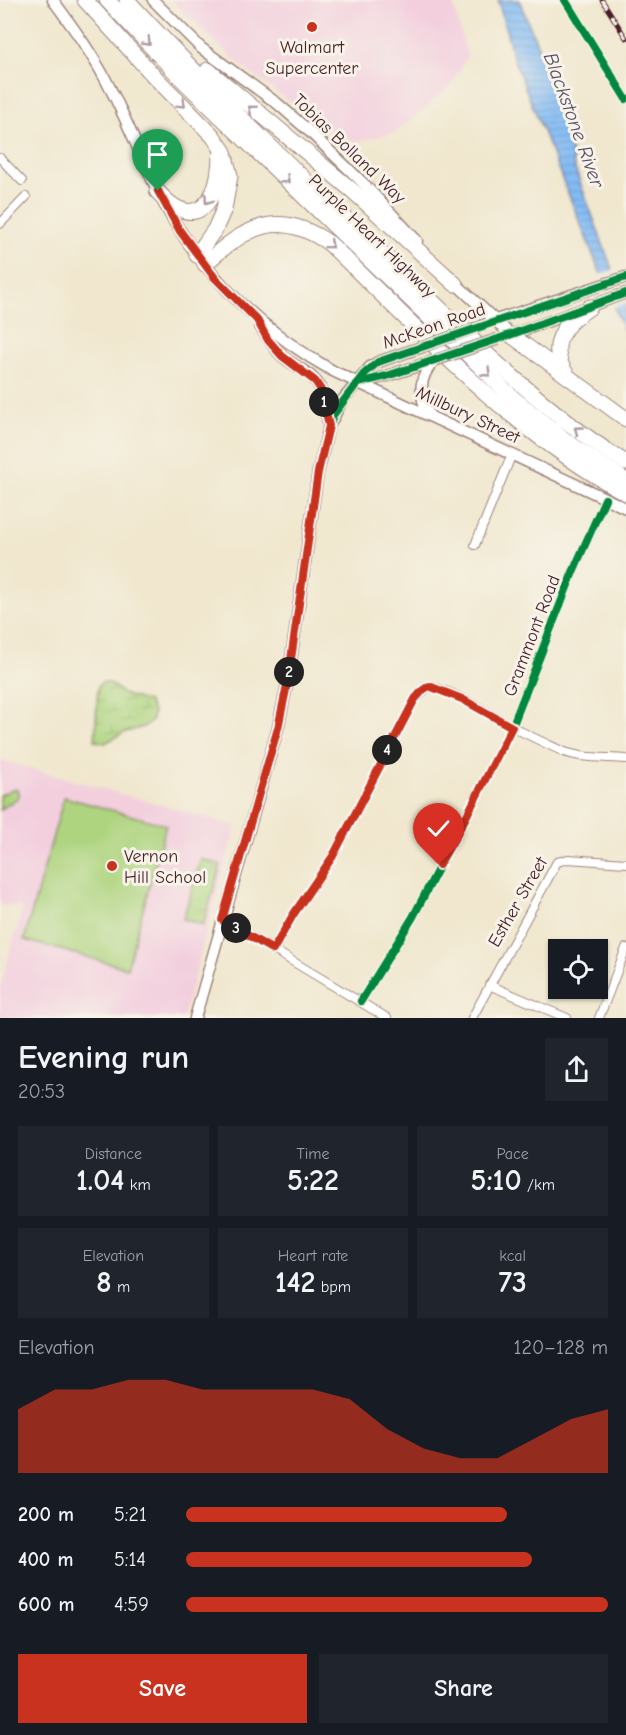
<!DOCTYPE html>
<meta charset="utf-8">
<style>
body{margin:0;font-family:"Comic Neue",sans-serif;background:#20242c;color:#f1f3f6;height:100vh;display:flex;flex-direction:column;font-size:22px;white-space:nowrap}
*{box-sizing:border-box;margin:0}
p{font-size:20px;color:#9ea1a6}
.icon{flex:none;width:33px;height:33px;fill:none;stroke:currentColor;stroke-width:2;stroke-linecap:round;stroke-linejoin:round}
.map{position:relative;height:1018px;overflow:hidden}
.sheet{display:flex;flex-direction:column;background:#171b24;flex:1}
.sheet>*{flex:none}
.tools{position:absolute;left:548px;top:939px;display:grid;gap:12px}
.tools a{display:grid;place-items:center;width:60px;height:60px;border-radius:0px;background:#171b24;box-shadow:0 2px 4px #0004;font-size:30px}
.pin{position:absolute;display:grid;place-items:center;width:51px;height:51px;color:#fff;margin:-62px -26px;border-radius:50% 50% 50% 0;rotate:-45deg;box-shadow:0 0 6px #0007}
.pin .icon{rotate:45deg}
.km{position:absolute;width:30px;height:30px;margin:-15px;border-radius:50%;background:#222;color:#fff;font-size:16px;line-height:30px;text-align:center}
.round{display:grid;place-items:center;flex:none;width:63px;height:63px;border-radius:0px;background:#20242c}
.summary{display:flex;align-items:center;justify-content:space-between;height:102px;padding:0 18px}
h1{font-size:33px;font-weight:700;line-height:45px}
.metrics{display:grid;grid-template-columns:repeat(3,1fr);gap:9px;height:102px;padding:6px 18px}
.metrics div{display:grid;align-content:center;border-radius:0px;background:#20242c;text-align:center}
.metrics b{font-size:30px;font-weight:700}
.metrics small{font-size:16px;font-weight:400}
.metrics p{font-size:16px}
.chart{height:168px;padding:12px 18px}
.chart p{display:flex;justify-content:space-between}
.chart svg{width:100%;height:108px;margin-top:6px;fill:#c8321e;opacity:.7}
.action{display:flex;gap:12px;margin-top:auto;padding:12px 18px}
.action a{flex:1;height:69px;border-radius:0px;background:#c8321e;color:#fff;font-size:24px;font-weight:700;line-height:69px;text-align:center}
.action a+a{background:#20242c;color:#f1f3f6}
ul{padding:0 18px;list-style:none;font-size:20px}
li{display:grid;grid-template-columns:96px 72px 1fr;align-items:center;height:45px}
li i{height:15px;border-radius:8px;background:#c8321e}
.map>svg:first-child{display:block}
.built{fill:#f3cfde}
.grass{fill:#aed47f;stroke:#7c7a55;stroke-width:1.5}
.wetland{fill:url(#wetland-marsh);stroke:#7c7a55;stroke-width:1.5}
.park{fill:url(#park-crowns);stroke:#7c7a55;stroke-width:1.5}
.water{fill:url(#water-rules);stroke:#676e90;stroke-width:1.5}
.pier{fill:#f0e7ce}
.lines{fill:none;stroke-linecap:round;stroke-linejoin:round}
.street-casing{stroke:#9d837c;stroke-width:10}
.secondary-casing{stroke:#9d837c;stroke-width:13}
.highway-casing{stroke:#9d837c;stroke-width:17}
.street{stroke:#fff;stroke-width:8}
.secondary{stroke:#fff;stroke-width:10}
.highway{stroke:#fff;stroke-width:15}
.rail-casing{stroke:#4a1f2b;stroke-width:5}
.rail{stroke:#f7f3e8;stroke-width:3;stroke-dasharray:9;stroke-linecap:butt}
.secondary-bridge-casing{stroke:#9d837c;stroke-width:13;stroke-linecap:butt}
.secondary-bridge{stroke:#fff;stroke-width:10}
.cycleway-casing{stroke:#f7f3e8;stroke-width:11}
.cycleway{stroke:#00873e;stroke-width:8}
.oneway{stroke:#ae9aa0}
.route-casing{stroke:#fff;stroke-width:12}
.route{stroke:#c8321e;stroke-width:8}
.poi-dot{fill:#c8321e;stroke:#f7f3e8;stroke-width:2}
.labels{text-anchor:middle;dominant-baseline:central;stroke-width:6;stroke-linejoin:round;paint-order:stroke}
.poi-label{font-size:18px;fill:#4a1f2b;stroke:#f7f3e8}
.street-label{font-size:18px;fill:#4a1f2b;stroke:#f7f3e8}
.water-label{font-size:20px;font-style:italic;fill:#5b4e67;stroke:#f7f3e8}
</style>
<div class="map">
<svg width="626" height="1018" viewBox="0 0 626 1018">
<defs>
<pattern id="wetland-marsh" width="20" height="14" patternUnits="userSpaceOnUse" patternTransform="scale(1.5)"><rect width="20" height="14" fill="#aed47f"/><path d="M1 5h8M5 5V1M11 12h8M15 12V8" fill="none" stroke="#97b66e"/></pattern>
<pattern id="park-crowns" width="20" height="18" patternUnits="userSpaceOnUse" patternTransform="scale(1.5)"><rect width="20" height="18" fill="#aed47f"/><path d="M2 6a3 3 0 1 1 6 0M12 15a3 3 0 1 1 6 0" fill="none" stroke="#97b66e"/></pattern>
<pattern id="water-rules" width="6" height="5" patternUnits="userSpaceOnUse" patternTransform="scale(1.5)"><rect width="6" height="5" fill="#84bcf4"/><path d="M0 2.5h6" fill="none" stroke="#74a1d1"/></pattern>
</defs>
<rect width="100%" height="100%" fill="#f7f3e8"/>
<filter id="ink" filterUnits="userSpaceOnUse"><feTurbulence type="fractalNoise" baseFrequency=".0167" numOctaves="2"/><feDisplacementMap in="SourceGraphic" scale="12" xChannelSelector="R" yChannelSelector="G"/><feConvolveMatrix kernelMatrix="1 2 1 2 8 2 1 2 1" color-interpolation-filters="sRGB"/></filter>
<filter id="wash" filterUnits="userSpaceOnUse"><feTurbulence type="fractalNoise" baseFrequency=".008" numOctaves="4" result="noise"/><feDisplacementMap in="SourceGraphic" scale="24" xChannelSelector="R" yChannelSelector="G"/><feGaussianBlur stdDeviation="1.35" result="paint"/><feColorMatrix in="noise" values="0 0 0 0 0 0 0 0 0 0 0 0 0 0 0 0 0 1.4 0 .05"/><feComposite in="paint" operator="in"/></filter>
<g filter="url(#wash)">
<rect width="100%" height="100%" fill="#f0e7ce"/>
<!-- built -->
<g class="built">
<polygon points="171,0 452,0 467,56 451,86 395,133 355,142 332,135 237,62"/>
<polygon points="0,760 236,826 183,1018 0,1018 0,988 23,907 0,905"/>
</g>
<!-- grass -->
<polygon class="grass" points="64,797 166,825 127,968 24,940"/>
<!-- wetland -->
<g class="wetland">
<polygon points="102,682 110,683 123,694 148,702 153,712 152,721 143,727 123,733 105,743 95,741 98,686"/>
<polygon points="13,789 17,789 19,797 0,810 0,795"/>
</g>
<!-- park -->
<polygon class="park" points="201,859 221,865 203,925 183,919"/>
<!-- water -->
<polygon class="water" points="498,0 519,0 546,66 568,132 574,166 626,307 626,336 514,60"/>
<!-- pier -->
<polygon class="pier" points="615,270 626,303 611,308 598,275"/>
</g>
<g filter="url(#ink)">
<g class="lines">
<defs>
<g id="street">
<polyline points="0,158 22,181"/>
<polyline points="0,224 26,197"/>
<polyline points="475,545 512,454"/>
<polyline points="222,919 387,1018"/>
<path d="M 273,950 L 293,915 L 333,856 L 415,699 L 428,687 C 449,687 490,715 511,726 C 527,735 545,743 562,751 C 582,759 604,757 626,759"/>
<polyline points="489,985 567,1018"/>
<polyline points="361,1001 413,917 512,727 573,572 605,499"/>
<polyline points="472,1018 557,862 568,859 626,863"/>
<polyline points="599,1018 626,948"/>
</g>
<g id="secondary">
<path d="M 53,0 C 75,30 96,59 112,92 C 133,132 147,176 171,216 C 210,282 266,333 333,371 L 626,508"/>
<polyline points="153,0 201,48 278,104 310,132 362,182 417,241"/>
<polyline points="452,280 511,335"/>
<polyline points="490,322 626,277"/>
<path d="M 260,326 C 266,336 273,347 282,356 C 295,367 313,373 321,389 C 326,400 326,415 329,426"/>
<polyline points="508,336 626,293"/>
<polyline points="358,383 387,376 436,360"/>
<path d="M 430,416 C 418,396 418,377 435,360"/>
<polyline points="195,1018 278,728 288,680 318,472 329,426 342,401 370,367 378,362 422,347"/>
</g>
<g id="highway">
<polyline points="85,0 153,75 213,136 224,152 230,176 224,209 215,229 197,255"/>
<polyline points="107,0 184,81 512,397 569,443 626,481"/>
<path d="M 127,0 C 242,125 369,239 490,357 C 533,395 577,433 626,463"/>
<polyline points="208,70 354,192 455,284"/>
<path d="M 157,191 C 196,235 219,201 220,157"/>
<path d="M 205,264 C 246,226 279,208 330,244 C 423,333 512,432 626,493"/>
<polyline points="511,335 626,419"/>
<path d="M 567,375 C 546,345 564,323 590,307"/>
</g>
</defs>
<!-- street casing -->
<use href="#street" class="street-casing"/>
<!-- secondary casing -->
<use href="#secondary" class="secondary-casing"/>
<!-- highway casing -->
<use href="#highway" class="highway-casing"/>
<!-- street -->
<use href="#street" class="street"/>
<!-- secondary -->
<use href="#secondary" class="secondary"/>
<!-- highway -->
<use href="#highway" class="highway"/>
<defs>
<polyline id="rail" points="602,0 626,38"/>
</defs>
<!-- rail casing -->
<use href="#rail" class="rail-casing"/>
<!-- rail -->
<use href="#rail" class="rail"/>
<defs>
<g id="secondary-bridge">
<polyline points="422,347 486,324"/>
<polyline points="436,360 498,339"/>
</g>
</defs>
<!-- secondary-bridge casing -->
<use href="#secondary-bridge" class="secondary-bridge-casing"/>
<!-- secondary-bridge -->
<use href="#secondary-bridge" class="secondary-bridge"/>
<defs>
<g id="cycleway">
<polyline points="565,0 626,99"/>
<polyline points="358,383 387,376 498,339 626,293"/>
<polyline points="312,509 321,457 333,415 364,374 378,362 626,277"/>
<polyline points="361,1001 413,917 512,727 573,572 605,499"/>
</g>
</defs>
<!-- cycleway casing -->
<use href="#cycleway" class="cycleway-casing"/>
<!-- cycleway -->
<use href="#cycleway" class="cycleway"/>
</g>
<!-- one-way arrows -->
<defs><path id="oneway-chevron" d="M-2-3.5L2.5 0L-2 3.5" fill="none" stroke-width="1.6" stroke-linecap="round" stroke-linejoin="round" transform="scale(1.5)"/></defs>
<g class="oneway">
<use href="#oneway-chevron" transform="translate(147 42) rotate(46)"/>
<use href="#oneway-chevron" transform="translate(182 104) rotate(45)"/>
<use href="#oneway-chevron" transform="translate(252 109) rotate(-140)"/>
<use href="#oneway-chevron" transform="translate(286 180) rotate(44)"/>
<use href="#oneway-chevron" transform="translate(208 200) rotate(126)"/>
<use href="#oneway-chevron" transform="translate(330 245) rotate(40)"/>
<use href="#oneway-chevron" transform="translate(487 373) rotate(44)"/>
<use href="#oneway-chevron" transform="translate(578 430) rotate(-144)"/>
</g>
</g>
<g class="lines" filter="url(#ink)">
<defs>
<polyline id="route" points="158,191 180,231 215,278 257,320 268,340 282,356 315,381 321,390 329,426 318,472 288,680 278,728 222,920 273,950 293,915 333,856 415,699 423,690 429,686 462,699 512,727 465,819 439,865"/>
</defs>
<!-- route casing -->
<use href="#route" class="route-casing"/>
<!-- route -->
<use href="#route" class="route"/>
</g>
<!-- markers -->
<g class="poi-dot">
<circle cx="312" cy="27" r="6"/>
<circle cx="112" cy="866" r="6"/>
</g>
<g class="labels">
<!-- poi labels -->
<g class="poi-label">
<text x="312" y="47">Walmart<tspan x="312" dy="21">Supercenter</tspan></text>
<text x="124" y="856" text-anchor="start">Vernon<tspan x="124" dy="21">Hill School</tspan></text>
</g>
<!-- street labels -->
<g class="street-label">
<text transform="translate(349 149) rotate(44)">Tobias Bolland Way</text>
<text transform="translate(372 236) rotate(44)">Purple Heart Highway</text>
<text transform="translate(434 326) rotate(-19)">McKeon Road</text>
<text transform="translate(468 415) rotate(25)">Millbury Street</text>
<text transform="translate(532 636) rotate(-69)">Grammont Road</text>
<text transform="translate(518 902) rotate(-60)">Esther Street</text>
</g>
<!-- water labels -->
<g class="water-label">
<text transform="translate(574 120) rotate(70)">Blackstone River</text>
</g>
</g>
</svg>
<div class="tools">
<a><svg class="icon" aria-label="locate" viewBox="0 0 24 24"><circle cx="12" cy="12" r="6"/><path d="M12 2v4M12 18v4M2 12h4M18 12h4"/></svg></a>
</div>
<div class="pin" style="left:158px;top:191px;background:#1e9e55"><svg class="icon" aria-label="arrive" viewBox="0 0 24 24"><path d="M6 21V4h12l-3 4 3 4H6"/></svg></div>
<div class="pin" style="left:439px;top:865px;background:#d93025"><svg class="icon" aria-label="check" viewBox="0 0 24 24"><path d="M5 12l5 5 9-10"/></svg></div>
<b class="km" style="left:324px;top:402px">1</b>
<b class="km" style="left:289px;top:672px">2</b>
<b class="km" style="left:236px;top:928px">3</b>
<b class="km" style="left:387px;top:750px">4</b>
</div>
<section class="sheet">
<div class="summary"><div><h1>Evening run</h1><p>20:53</p></div><a class="round"><svg class="icon" aria-label="share" viewBox="0 0 24 24"><path d="M12 15V3M7 8l5-5 5 5M5 13v7h14v-7"/></svg></a></div>
<div class="metrics">
<div><p>Distance</p><b>1.04<small> km</small></b></div>
<div><p>Time</p><b>5:22</b></div>
<div><p>Pace</p><b>5:10<small> /km</small></b></div>
</div>
<div class="metrics">
<div><p>Elevation</p><b>8<small> m</small></b></div>
<div><p>Heart rate</p><b>142<small> bpm</small></b></div>
<div><p>kcal</p><b>73</b></div>
</div>
<div class="chart"><p><span>Elevation</span>120–128 m</p>
<svg viewBox="0 0 160 44" preserveAspectRatio="none"><path d="M0 44V18L10 10L20 10L30 6L40 6L50 10L60 10L70 10L80 10L90 14L100 26L110 34L120 38L130 38L140 30L150 22L160 18V44z"/></svg>
</div>
<ul>
<li><b>200 m</b>5:21<i style="width:76%"></i></li>
<li><b>400 m</b>5:14<i style="width:82%"></i></li>
<li><b>600 m</b>4:59<i style="width:100%"></i></li>
</ul>
<div class="action"><a>Save</a><a>Share</a></div>
</section>
